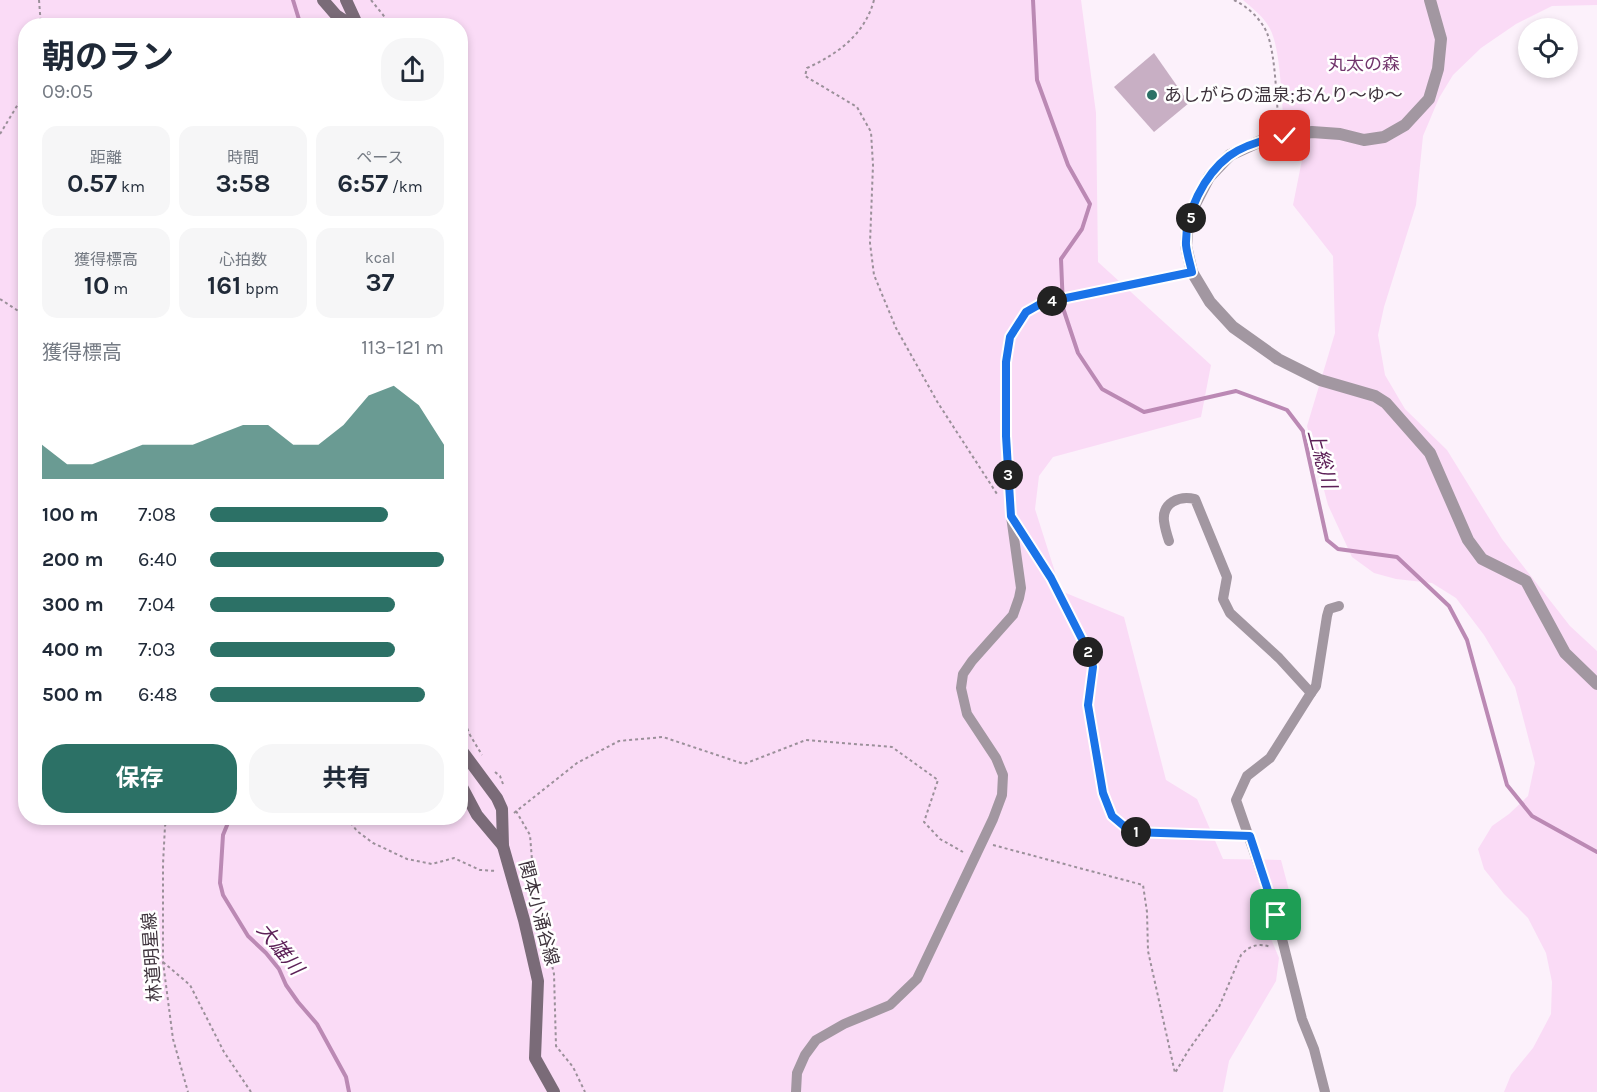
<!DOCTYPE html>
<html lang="ja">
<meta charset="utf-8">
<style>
body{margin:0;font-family:Karla,"Noto Sans JP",sans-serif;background:#f6f6f7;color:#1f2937;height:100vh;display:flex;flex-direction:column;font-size:22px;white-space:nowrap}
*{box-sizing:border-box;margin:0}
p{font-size:20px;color:#747a83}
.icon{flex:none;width:33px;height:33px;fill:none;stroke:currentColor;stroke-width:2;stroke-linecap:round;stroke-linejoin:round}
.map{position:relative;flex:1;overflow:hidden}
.sheet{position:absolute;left:18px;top:18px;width:450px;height:807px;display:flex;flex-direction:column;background:#fff;border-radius:24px;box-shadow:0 3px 9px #0003}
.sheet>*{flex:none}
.controls{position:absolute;left:1518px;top:18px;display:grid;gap:12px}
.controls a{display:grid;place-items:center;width:60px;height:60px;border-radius:50%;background:#fff;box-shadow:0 3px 9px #0003;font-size:30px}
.pin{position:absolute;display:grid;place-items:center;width:51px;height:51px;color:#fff;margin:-26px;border-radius:12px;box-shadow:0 3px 9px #0006}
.km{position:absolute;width:30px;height:30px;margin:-15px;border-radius:50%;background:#222;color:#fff;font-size:16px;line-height:30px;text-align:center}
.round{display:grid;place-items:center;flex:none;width:63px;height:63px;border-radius:24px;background:#f6f6f7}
.head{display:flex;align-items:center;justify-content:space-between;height:102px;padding:0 24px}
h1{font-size:33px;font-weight:700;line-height:45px}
.metrics{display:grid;grid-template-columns:repeat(3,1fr);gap:9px;height:102px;padding:6px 24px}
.metrics div{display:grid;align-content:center;border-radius:15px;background:#f6f6f7;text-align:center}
.metrics b{font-size:26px;font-weight:700}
.metrics small{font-size:16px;font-weight:400}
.metrics p{font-size:16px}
.chart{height:168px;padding:12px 24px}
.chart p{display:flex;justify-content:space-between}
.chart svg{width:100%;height:108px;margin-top:6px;fill:#2c7166;opacity:.7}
.primary-button{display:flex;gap:12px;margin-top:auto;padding:12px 24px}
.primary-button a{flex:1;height:69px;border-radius:24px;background:#2c7166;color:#fff;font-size:24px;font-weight:700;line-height:69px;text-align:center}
.primary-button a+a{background:#f6f6f7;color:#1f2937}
ul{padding:0 24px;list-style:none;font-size:20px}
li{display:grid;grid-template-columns:96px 72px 1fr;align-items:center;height:45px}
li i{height:15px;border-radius:8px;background:#2c7166}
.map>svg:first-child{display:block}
.green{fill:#fadbf6;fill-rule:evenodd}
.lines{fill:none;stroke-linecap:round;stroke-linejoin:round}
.stream{stroke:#bb89b4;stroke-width:4}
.building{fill:#c8afc4}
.path{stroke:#9b909a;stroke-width:2;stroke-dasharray:3 3;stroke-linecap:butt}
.minor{stroke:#a297a1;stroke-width:10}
.tertiary{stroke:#a297a1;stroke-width:12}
.secondary{stroke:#7a6b78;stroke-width:12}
.route-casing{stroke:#fff;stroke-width:12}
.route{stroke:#1a73e8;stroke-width:8}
.poi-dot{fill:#2c7166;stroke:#fff;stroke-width:2}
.labels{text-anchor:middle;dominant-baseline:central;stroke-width:5;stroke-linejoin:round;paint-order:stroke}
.park-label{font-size:18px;fill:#72356c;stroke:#fff}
.poi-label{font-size:18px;fill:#3e333c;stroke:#fff;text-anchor:start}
.street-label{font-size:18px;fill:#3e333c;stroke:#fff}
.water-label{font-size:20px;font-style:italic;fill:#5d2158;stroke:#fff}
</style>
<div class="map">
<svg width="1597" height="1092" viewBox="0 0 1597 1092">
<rect width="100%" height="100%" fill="#fcf1fb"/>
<!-- green -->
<g class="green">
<path d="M 0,0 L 1081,0 L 1096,113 L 1098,262 L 1211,365 L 1201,417 L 1053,457 L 1039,476 L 1035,509 L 1061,591 L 1124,617 L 1166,780 L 1197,799 L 1223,859 L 1281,860 L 1295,913 L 1267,929 L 1279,958 L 1276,981 L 1229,1061 L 1223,1092 L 0,1092 ZM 26,26 L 460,26 L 460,818 L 26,818 Z"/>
<path d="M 1243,0 L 1597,0 L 1597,5 L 1552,6 L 1516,24 L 1481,48 L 1453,75 L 1439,98 L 1423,136 L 1416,205 L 1384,307 L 1378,335 L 1385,375 L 1405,409 L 1447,450 L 1502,539 L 1570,626 L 1597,651 L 1597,1092 L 1504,1092 L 1511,1075 L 1533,1048 L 1551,1014 L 1552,982 L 1546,953 L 1528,918 L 1504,894 L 1484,869 L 1478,849 L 1492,826 L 1509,814 L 1528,796 L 1535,763 L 1515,687 L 1484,635 L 1456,598 L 1432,583 L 1396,579 L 1374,573 L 1352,557 L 1328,505 L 1307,426 L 1335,333 L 1333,256 L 1293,205 L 1310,120 L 1284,124 C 1281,99 1281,47 1269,27 C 1263,16 1252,8 1243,0 Z"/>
</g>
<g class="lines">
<!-- stream -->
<g class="stream">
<polyline points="293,0 301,26"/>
<polyline points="1033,0 1037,80 1068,165 1090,204 1082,229 1061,259 1063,308 1078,353 1102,389 1144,412 1236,391 1287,410 1303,431 1327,540 1338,549 1397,557 1449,606 1467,640 1507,785 1532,816 1597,852"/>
<polyline points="230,818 223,835 220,883 223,895 248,936 266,953 279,969 286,985 298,1002 317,1024 346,1077 349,1092"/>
</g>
</g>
<!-- building -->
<polygon class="building" points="1154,53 1189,103 1154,132 1114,87"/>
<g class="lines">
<!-- path -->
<g class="path">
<polyline points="39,0 41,26"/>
<polyline points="371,0 392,26"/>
<path d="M 874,0 C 865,34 838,54 807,68 L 805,76 L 857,107 L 871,132 L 873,165 L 870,243 L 874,275 L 896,328 L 938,403 L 997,494"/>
<path d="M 1234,0 C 1248,7 1261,19 1267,33 C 1276,56 1276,100 1279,126"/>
<polyline points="0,134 26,91"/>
<polyline points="0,299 26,316"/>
<polyline points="1027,541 1051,578 1084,643 1093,667 1088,705 1103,793 1112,816 1131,832 1235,835"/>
<polyline points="460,712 470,735 482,755"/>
<polyline points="495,772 500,776 503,784"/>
<polyline points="516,811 530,835 532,860 537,874 537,899 554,974 556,1046 573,1067 585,1092"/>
<polyline points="514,813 577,763 619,741 663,737 744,764 806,740 892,747 938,780 924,822 940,839 963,852"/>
<polyline points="168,818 165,826 163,864 163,962 173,1039 188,1092"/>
<polyline points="347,818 357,831 373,843 407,859 432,864 454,858 480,870 497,871"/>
<path d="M 993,845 L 1143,885 L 1147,912 L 1148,951 L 1175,1073 L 1188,1051 L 1219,1007 L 1241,955 C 1250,945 1259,943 1271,947"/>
<polyline points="163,962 190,985 224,1052 251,1092"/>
</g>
<!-- minor -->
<g class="minor">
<path d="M 1169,541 C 1167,535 1165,528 1164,521 C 1162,503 1179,495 1195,499 L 1227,577 L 1223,599 L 1230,613 L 1279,658 L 1311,693 L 1270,758 L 1247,776 L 1236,800 L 1276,915 L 1302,1019 L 1314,1049 L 1325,1092"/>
<polyline points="1311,693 1316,686 1327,616 1329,609 1339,606"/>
<polyline points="796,1092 797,1073 805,1055 816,1040 844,1024 890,1005 917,979 993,819 1002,795 1003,775 996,758 967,714 961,688 963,674 972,661 1013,615 1019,598 1021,588 1011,516 1006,436 1006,362 1010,337 1026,312 1042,303 1192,272"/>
</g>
<!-- tertiary -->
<polyline class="tertiary" points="1430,0 1441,39 1438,69 1429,99 1405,125 1384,137 1364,140 1340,134 1312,132 1285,136 1263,140 1230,155 1209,177 1194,206 1187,233 1186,246 1192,272 1210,302 1233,327 1278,359 1320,380 1375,396 1386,403 1430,453 1468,540 1482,559 1526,581 1565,653 1597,684"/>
<!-- secondary -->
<g class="secondary">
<polyline points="323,0 336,15 353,26"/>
<polyline points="346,0 358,26"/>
<polyline points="460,748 497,798 502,809 503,846 524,920 538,981 535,1058 554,1092"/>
<polyline points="460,783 477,815 503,846"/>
</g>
</g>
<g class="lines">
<defs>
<path id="route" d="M 1276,915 L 1250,836 L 1131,832 L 1112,816 L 1103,793 L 1088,705 L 1093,667 L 1084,643 L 1051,578 L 1011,516 L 1006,436 L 1006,362 L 1010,337 L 1026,312 L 1042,303 L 1192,272 C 1190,263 1187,254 1186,245 C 1185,213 1204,175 1229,156 C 1244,145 1267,139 1285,136"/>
</defs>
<!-- route casing -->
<use href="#route" class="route-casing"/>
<!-- route -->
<use href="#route" class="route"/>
</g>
<!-- markers -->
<circle class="poi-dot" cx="1152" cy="95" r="6"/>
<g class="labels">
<!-- park labels -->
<g class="park-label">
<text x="1364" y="64">丸太の森</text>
</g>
<!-- poi labels -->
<g class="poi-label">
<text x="1164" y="95">あしがらの温泉;おんり〜ゆ〜</text>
</g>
<!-- street labels -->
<g class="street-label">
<text transform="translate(539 913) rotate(75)">関本小涌谷線</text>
<text transform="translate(152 957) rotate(-94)">林道明星線</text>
</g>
<!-- water labels -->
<g class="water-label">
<text transform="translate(1322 459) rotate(75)">上総川</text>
<text transform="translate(280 949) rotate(51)">大雄川</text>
</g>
</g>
</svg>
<div class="controls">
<a><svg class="icon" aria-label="locate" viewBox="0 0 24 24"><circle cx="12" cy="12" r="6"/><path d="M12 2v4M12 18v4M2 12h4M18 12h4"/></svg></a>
</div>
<div class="pin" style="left:1276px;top:915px;background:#1e9e55"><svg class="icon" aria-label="arrive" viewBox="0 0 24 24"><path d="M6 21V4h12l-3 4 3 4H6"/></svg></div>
<div class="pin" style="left:1285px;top:136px;background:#d93025"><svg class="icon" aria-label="check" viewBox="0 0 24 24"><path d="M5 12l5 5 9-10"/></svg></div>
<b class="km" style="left:1136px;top:832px">1</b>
<b class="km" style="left:1088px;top:652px">2</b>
<b class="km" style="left:1008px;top:475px">3</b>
<b class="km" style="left:1052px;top:301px">4</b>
<b class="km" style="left:1191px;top:218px">5</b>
<section class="sheet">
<div class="head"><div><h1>朝のラン</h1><p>09:05</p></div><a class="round"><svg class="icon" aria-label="share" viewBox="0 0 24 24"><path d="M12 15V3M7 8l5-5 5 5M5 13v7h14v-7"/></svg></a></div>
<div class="metrics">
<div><p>距離</p><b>0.57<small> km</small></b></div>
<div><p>時間</p><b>3:58</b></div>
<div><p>ペース</p><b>6:57<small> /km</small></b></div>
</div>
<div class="metrics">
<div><p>獲得標高</p><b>10<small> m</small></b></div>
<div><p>心拍数</p><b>161<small> bpm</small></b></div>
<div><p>kcal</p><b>37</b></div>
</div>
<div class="chart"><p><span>獲得標高</span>113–121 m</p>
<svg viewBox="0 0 160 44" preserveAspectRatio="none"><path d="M0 44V30L10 38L20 38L30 34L40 30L50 30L60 30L70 26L80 22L90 22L100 30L110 30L120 22L130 10L140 6L150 14L160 30V44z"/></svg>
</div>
<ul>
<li><b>100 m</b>7:08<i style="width:76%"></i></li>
<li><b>200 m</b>6:40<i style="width:100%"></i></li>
<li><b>300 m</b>7:04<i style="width:79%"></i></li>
<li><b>400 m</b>7:03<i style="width:79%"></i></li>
<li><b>500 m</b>6:48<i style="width:92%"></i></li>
</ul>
<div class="primary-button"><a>保存</a><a>共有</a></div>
</section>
</div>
